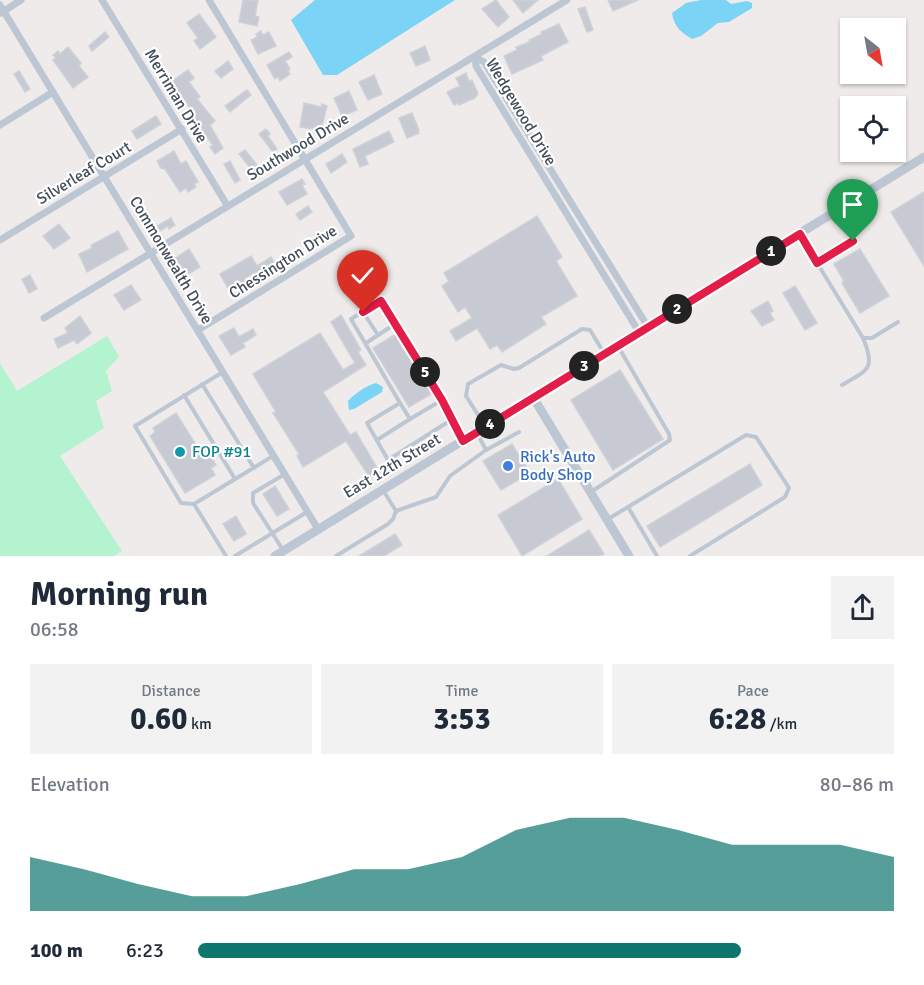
<!DOCTYPE html>
<meta charset="utf-8">
<style>
body{margin:0;font-family:Signika,sans-serif;background:#f2f2f3;color:#1f2937;height:100vh;display:flex;flex-direction:column;font-size:22px;white-space:nowrap}
*{box-sizing:border-box;margin:0}
p{font-size:20px;color:#747a83}
.icon{flex:none;width:33px;height:33px;fill:none;stroke:currentColor;stroke-width:2;stroke-linecap:round;stroke-linejoin:round}
.map{position:relative;height:556px;overflow:hidden}
.side{display:flex;flex-direction:column;background:#fff;flex:1}
.side>*{flex:none}
.needle{width:39px;rotate:149deg}
.buttons{position:absolute;left:840px;top:18px;display:grid;gap:12px}
.buttons a{display:grid;place-items:center;width:66px;height:66px;border-radius:0px;background:#fff;box-shadow:0 2px 4px #0004;font-size:30px}
.pin{position:absolute;display:grid;place-items:center;width:51px;height:51px;color:#fff;margin:-62px -26px;border-radius:50% 50% 50% 0;rotate:-45deg;box-shadow:0 0 6px #0007}
.pin .icon{rotate:45deg}
.km{position:absolute;width:30px;height:30px;margin:-15px;border-radius:50%;background:#222;color:#fff;font-size:16px;line-height:30px;text-align:center}
.round{display:grid;place-items:center;flex:none;width:63px;height:63px;border-radius:0px;background:#f2f2f3}
.summary{display:flex;align-items:center;justify-content:space-between;height:102px;padding:0 30px}
h1{font-size:33px;font-weight:700;line-height:45px}
.stats{display:grid;grid-template-columns:repeat(3,1fr);gap:9px;height:102px;padding:6px 30px}
.stats div{display:grid;align-content:center;border-radius:0px;background:#f2f2f3;text-align:center}
.stats b{font-size:30px;font-weight:700}
.stats small{font-size:16px;font-weight:400}
.stats p{font-size:16px}
.chart{height:168px;padding:12px 30px}
.chart p{display:flex;justify-content:space-between}
.chart svg{width:100%;height:108px;margin-top:6px;fill:#0f766e;opacity:.7}
ul{padding:0 30px;list-style:none;font-size:20px}
li{display:grid;grid-template-columns:96px 72px 1fr;align-items:center;height:45px}
li i{height:15px;border-radius:8px;background:#0f766e}
.map>svg:first-child{display:block}
.green{fill:#b3f3d0}
.water{fill:#7bd3f5}
.building{fill:#c7cad2;stroke:#cfd1d8;stroke-width:1.5}
.lines{fill:none;stroke-linecap:round;stroke-linejoin:round}
.service{stroke:#bdc7d3;stroke-width:4}
.minor{stroke:#bdc7d3;stroke-width:7}
.tertiary{stroke:#bdc7d3;stroke-width:9}
.route-casing{stroke:#fff;stroke-width:12}
.route{stroke:#e11d48;stroke-width:8}
.culture-dot{fill:#0f9aa8;stroke:#fff;stroke-width:2}
.shop-dot{fill:#3f7fe0;stroke:#fff;stroke-width:2}
.labels{text-anchor:middle;dominant-baseline:central;stroke-width:4.5;stroke-linejoin:round;paint-order:stroke}
.street-label{font-size:16px;fill:#424d5b;stroke:#fff}
.culture-label{font-size:16px;fill:#0d838f;stroke:#fff;text-anchor:start}
.shop-label{font-size:16px;fill:#366cbe;stroke:#fff;text-anchor:start}
</style>
<div class="map">
<svg width="924" height="556" viewBox="0 0 924 556">
<rect width="100%" height="100%" fill="#efebeb"/>
<!-- green -->
<polygon class="green" points="107,336 119,357 106,371 112,391 96,401 104,428 60,456 122,551 114,556 0,556 0,363 17,391"/>
<!-- water -->
<g class="water">
<polygon points="315,0 455,0 337,75 323,75 291,20"/>
<path d="M 701,0 L 726,0 L 731,4 L 747,1 L 752,3 L 752,8 L 729,22 L 718,23 L 701,36 L 692,39 C 681,32 674,27 672,13 L 686,3 Z"/>
<path d="M 376,383 L 383,387 L 382,392 L 354,409 L 349,410 L 348,401 C 357,392 364,387 376,383 Z"/>
</g>
<!-- building -->
<g class="building">
<polygon points="243,0 258,0 255,16 259,17 257,26 239,22"/>
<polygon points="496,0 509,17 498,27 482,9"/>
<polygon points="513,0 538,0 523,13"/>
<polygon points="608,0 638,0 613,11"/>
<polygon points="585,7 593,30 587,32 578,9"/>
<polygon points="199,14 216,37 200,49 194,41 198,38 187,23"/>
<polygon points="559,24 568,42 541,56 543,60 512,74 504,56 517,50 516,47 530,42 529,40 542,34 541,32"/>
<polygon points="261,31 263,35 269,32 276,46 258,54 251,40 257,37 256,34"/>
<polygon points="105,32 109,37 92,51 89,46"/>
<polygon points="425,46 430,60 416,66 410,53"/>
<polygon points="68,47 81,63 79,66 88,77 73,88 53,60 56,58 53,55 58,51 60,54"/>
<polygon points="289,52 292,57 285,61 290,69 288,70 290,74 280,81 278,77 275,79 267,65"/>
<polygon points="228,61 233,69 221,78 215,71"/>
<polygon points="188,70 194,78 189,82 200,97 197,99 215,121 210,125 223,148 215,154 210,147 213,145 201,130 203,129 190,114 193,112 177,91 174,93 168,84"/>
<polygon points="19,71 30,89 25,92 14,74"/>
<polygon points="466,73 469,81 472,80 478,94 475,98 459,105 458,103 454,105 447,92 460,86 456,78"/>
<polygon points="374,75 382,94 368,100 359,82"/>
<polygon points="247,90 251,95 230,112 225,106"/>
<polygon points="349,91 357,110 342,116 334,98"/>
<polygon points="304,103 321,107 322,104 327,106 321,130 300,127"/>
<polygon points="412,113 419,130 418,131 419,133 407,138 399,118"/>
<polygon points="156,116 161,124 137,139 132,131"/>
<polygon points="266,129 270,134 268,136 277,149 273,152 259,134"/>
<polygon points="389,131 394,142 365,156 368,164 360,167 353,149"/>
<polygon points="245,150 261,170 256,175 239,154"/>
<polygon points="174,151 181,164 186,161 198,182 194,184 196,187 188,192 186,188 180,192 165,169 161,168 157,161"/>
<polygon points="342,154 347,162 331,173 326,164"/>
<polygon points="230,161 240,180 235,183 224,164"/>
<polygon points="302,179 305,184 302,185 307,194 287,205 279,192"/>
<polygon points="924,192 924,266 891,212"/>
<polygon points="308,206 312,212 300,220 296,214"/>
<polygon points="537,216 562,257 556,261 577,296 541,317 546,324 502,352 497,345 490,349 477,328 456,341 450,331 472,318 465,307 458,312 442,286 449,281 444,273"/>
<polygon points="171,218 175,225 169,229 168,226 160,231 157,226"/>
<polygon points="59,224 70,238 54,249 43,236"/>
<polygon points="118,231 128,249 87,272 79,254 92,248 91,245"/>
<polygon points="189,249 200,267 185,276 174,259"/>
<polygon points="860,249 889,296 860,313 842,283 844,281 834,264"/>
<polygon points="251,256 257,266 271,257 276,265 257,276 255,273 245,278 247,282 230,292 220,274"/>
<polygon points="30,275 37,289 29,293 22,279"/>
<polygon points="131,285 141,300 124,310 114,295"/>
<polygon points="795,286 817,323 805,330 783,293"/>
<polygon points="768,301 773,311 770,313 774,320 762,326 751,311"/>
<polygon points="341,315 361,350 358,352 366,365 323,392 350,435 356,432 380,473 370,478 346,441 303,467 297,456 299,454 273,413 276,412 253,374 320,333 343,370 355,363 331,322"/>
<polygon points="80,316 91,333 77,344 74,340 58,348 54,339 68,333 65,328"/>
<polygon points="234,328 239,337 253,329 256,335 243,343 245,347 231,355 219,336"/>
<polygon points="396,334 433,393 409,407 373,348"/>
<polygon points="620,370 663,439 613,470 571,400"/>
<polygon points="176,413 201,453 206,450 216,465 211,468 215,475 185,493 150,436 155,432 153,428"/>
<polygon points="512,444 530,473 501,490 483,461"/>
<polygon points="750,464 762,485 660,547 647,526"/>
<polygon points="558,479 582,519 522,556 498,515"/>
<polygon points="275,486 289,509 277,516 263,494"/>
<polygon points="236,516 246,534 234,541 223,524"/>
<polygon points="589,530 604,554 600,556 547,556"/>
<polygon points="395,534 402,545 384,556 359,556"/>
</g>
<g class="lines">
<!-- service -->
<g class="service">
<polyline points="800,235 863,338 872,338 898,322"/>
<polyline points="817,263 853,241"/>
<polyline points="363,312 378,335"/>
<polyline points="366,343 395,324"/>
<polyline points="202,384 254,468"/>
<path d="M 842,385 C 868,370 876,369 863,338"/>
<polyline points="184,395 235,479"/>
<polyline points="400,403 351,319 381,301 442,400"/>
<polyline points="410,419 442,400 451,420"/>
<polyline points="485,426 466,396 468,384 501,365 514,369 519,368 582,329 590,330 604,353"/>
<polyline points="477,433 486,450 519,432"/>
<polyline points="377,440 410,419 400,403 367,423 388,460 451,420 462,440"/>
<polyline points="383,490 396,511 436,497 450,476 486,450"/>
<polyline points="591,492 670,440 669,434 618,346"/>
<polyline points="194,504 181,503 135,426 223,372"/>
<polyline points="628,507 746,435 756,437 789,488 785,497 690,556"/>
<polyline points="608,519 628,507 657,556"/>
<polyline points="283,550 253,503 253,493 285,474"/>
<polyline points="226,556 194,504 273,456"/>
<polyline points="235,556 307,512"/>
<polyline points="336,556 388,524 393,519 396,511"/>
</g>
<!-- minor -->
<g class="minor">
<polyline points="102,0 227,205"/>
<polyline points="0,5 318,529"/>
<polyline points="1,13 21,0"/>
<polyline points="475,57 484,62 648,327"/>
<polyline points="475,57 476,66 639,332"/>
<polyline points="0,125 53,92"/>
<polyline points="0,240 182,129"/>
<polyline points="44,318 567,0"/>
<polyline points="198,330 351,236 209,0"/>
</g>
<!-- tertiary -->
<g class="tertiary">
<polyline points="533,397 629,556"/>
<polyline points="275,556 924,157"/>
</g>
</g>
<g class="lines">
<defs>
<polyline id="route" points="363,312 381,301 442,400 463,441 800,234 817,263 853,241"/>
</defs>
<!-- route casing -->
<use href="#route" class="route-casing"/>
<!-- route -->
<use href="#route" class="route"/>
</g>
<!-- markers -->
<circle class="culture-dot" cx="180" cy="452" r="6"/>
<circle class="shop-dot" cx="508" cy="466" r="6"/>
<g class="labels">
<!-- street labels -->
<g class="street-label">
<text transform="translate(176 96) rotate(59)">Merriman Drive</text>
<text transform="translate(521 112) rotate(59)">Wedgewood Drive</text>
<text transform="translate(298 147) rotate(-31)">Southwood Drive</text>
<text transform="translate(84 173) rotate(-31)">Silverleaf Court</text>
<text transform="translate(171 260) rotate(59)">Commonwealth Drive</text>
<text transform="translate(283 262) rotate(-32)">Chessington Drive</text>
<text transform="translate(392 466) rotate(-31)">East 12th Street</text>
</g>
<!-- culture labels -->
<g class="culture-label">
<text x="192" y="452">FOP #91</text>
</g>
<!-- shop labels -->
<g class="shop-label">
<text x="520" y="457">Rick's Auto<tspan x="520" dy="18">Body Shop</tspan></text>
</g>
</g>
</svg>
<div class="buttons">
<a><svg class="needle" viewBox="-14 -14 28 28"><path d="M0-13l5 13h-10z" fill="#e53935"/><path d="M0 13l5-13h-10z" fill="#747a83"/></svg></a>
<a><svg class="icon" aria-label="locate" viewBox="0 0 24 24"><circle cx="12" cy="12" r="6"/><path d="M12 2v4M12 18v4M2 12h4M18 12h4"/></svg></a>
</div>
<div class="pin" style="left:853px;top:241px;background:#1e9e55"><svg class="icon" aria-label="arrive" viewBox="0 0 24 24"><path d="M6 21V4h12l-3 4 3 4H6"/></svg></div>
<div class="pin" style="left:363px;top:312px;background:#d93025"><svg class="icon" aria-label="check" viewBox="0 0 24 24"><path d="M5 12l5 5 9-10"/></svg></div>
<b class="km" style="left:771px;top:251px">1</b>
<b class="km" style="left:677px;top:309px">2</b>
<b class="km" style="left:584px;top:366px">3</b>
<b class="km" style="left:490px;top:424px">4</b>
<b class="km" style="left:425px;top:372px">5</b>
</div>
<section class="side">
<div class="summary"><div><h1>Morning run</h1><p>06:58</p></div><a class="round"><svg class="icon" aria-label="share" viewBox="0 0 24 24"><path d="M12 15V3M7 8l5-5 5 5M5 13v7h14v-7"/></svg></a></div>
<div class="stats">
<div><p>Distance</p><b>0.60<small> km</small></b></div>
<div><p>Time</p><b>3:53</b></div>
<div><p>Pace</p><b>6:28<small> /km</small></b></div>
</div>
<div class="chart"><p><span>Elevation</span>80–86 m</p>
<svg viewBox="0 0 160 44" preserveAspectRatio="none"><path d="M0 44V22L10 27L20 33L30 38L40 38L50 33L60 27L70 27L80 22L90 11L100 6L110 6L120 11L130 17L140 17L150 17L160 22V44z"/></svg>
</div>
<ul>
<li><b>100 m</b>6:23<i style="width:78%"></i></li>
</ul>
</section>
